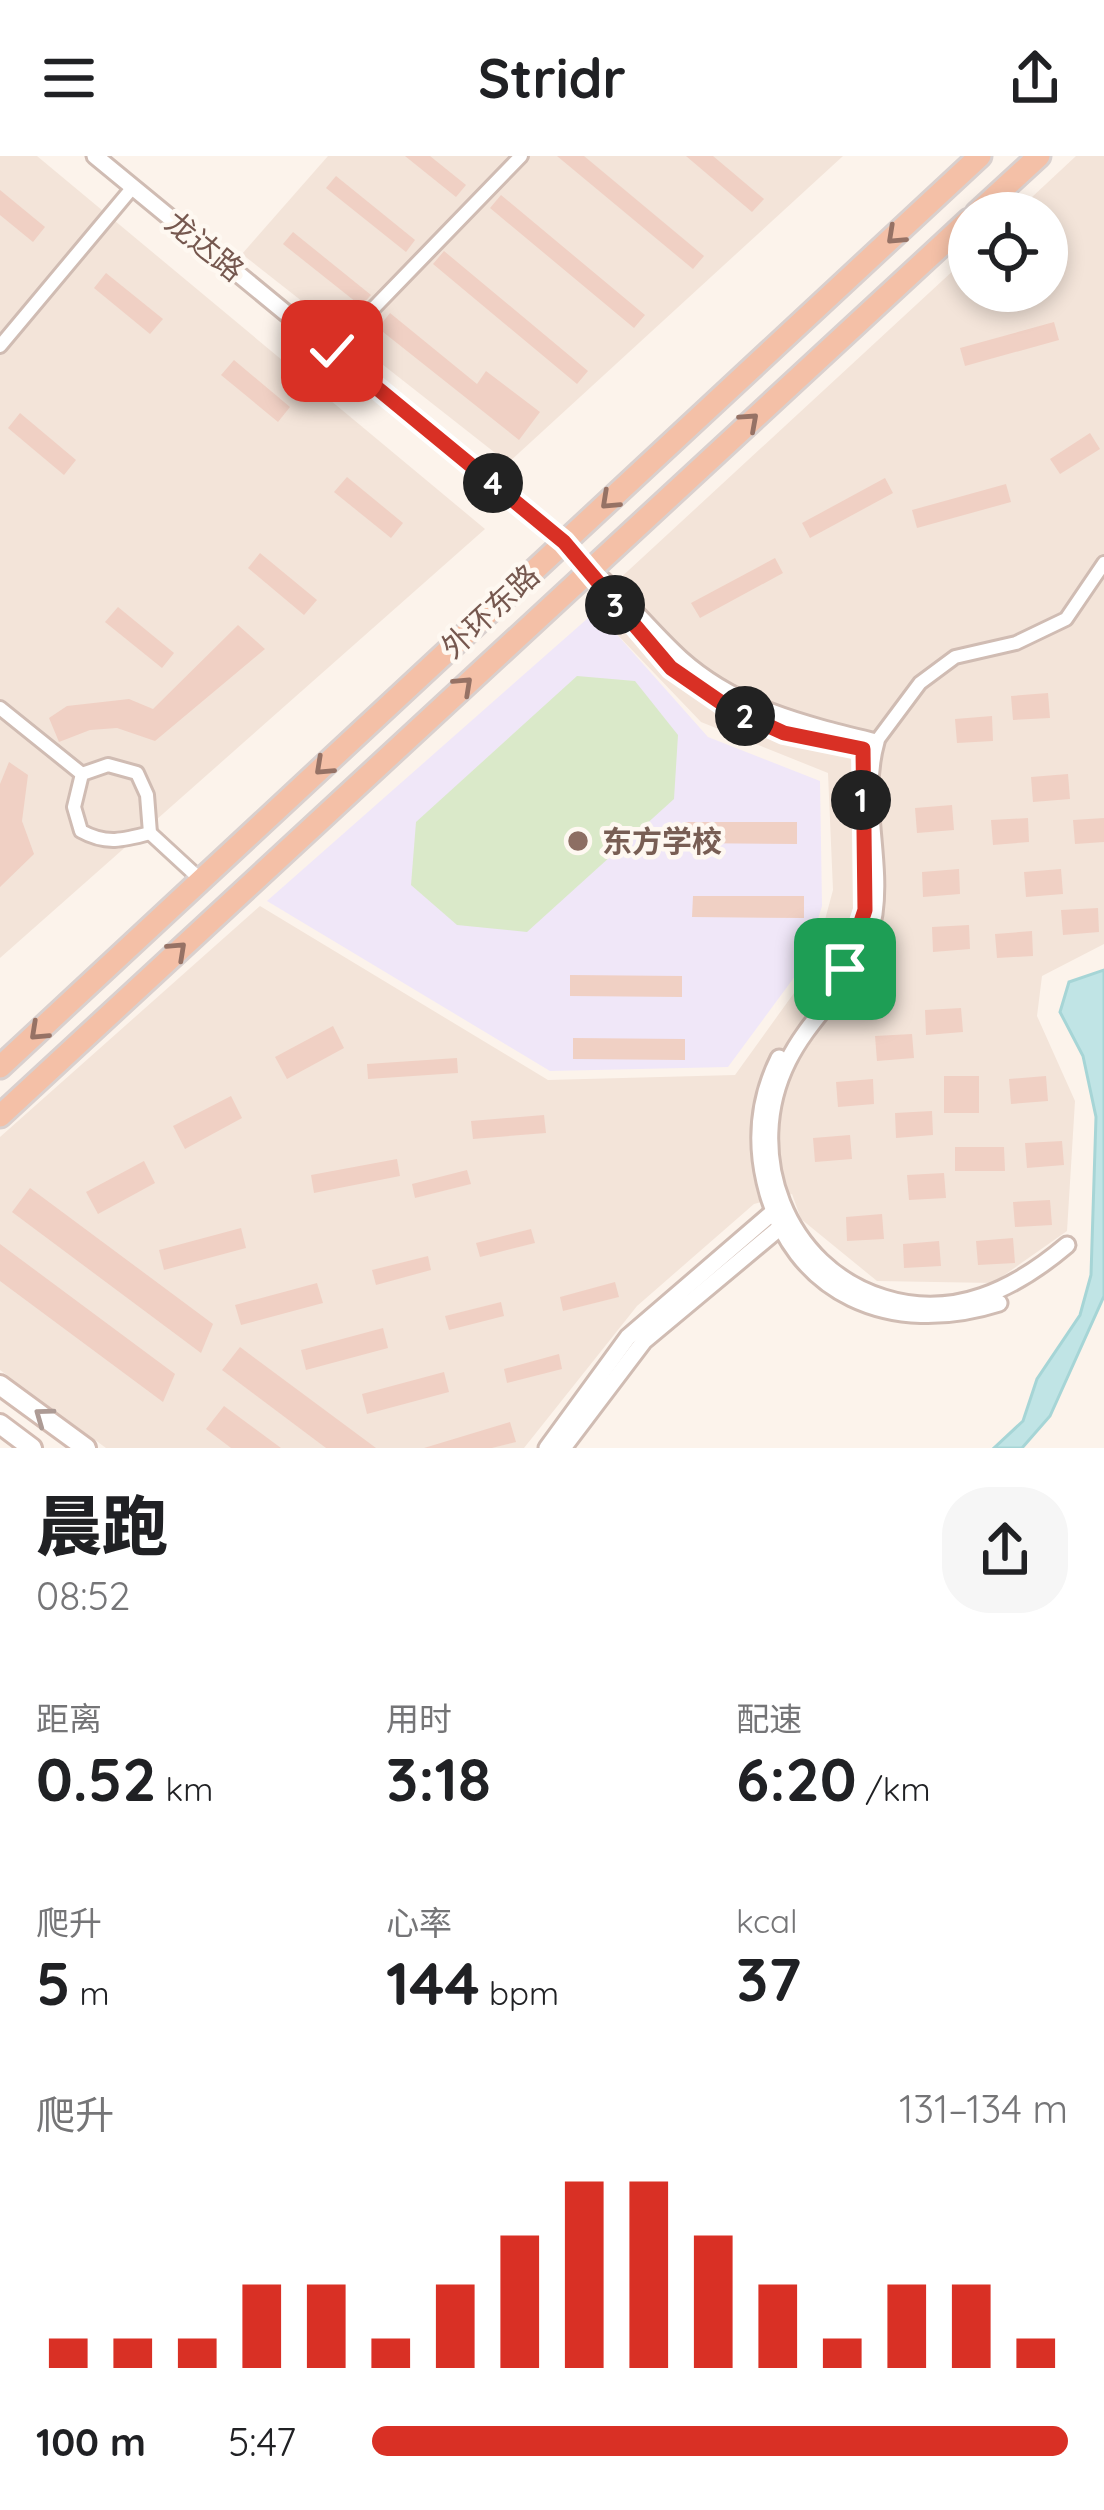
<!DOCTYPE html>
<html lang="zh">
<meta charset="utf-8">
<style>
body{margin:0;font-family:Quicksand,"Noto Sans SC",sans-serif;background:#f6f6f6;color:#202124;height:100vh;display:flex;flex-direction:column;font-size:45px;white-space:nowrap}
*{box-sizing:border-box;margin:0}
p{font-size:39px;color:#757577}
.icon{flex:none;width:66px;height:66px;fill:none;stroke:currentColor;stroke-width:2;stroke-linecap:round;stroke-linejoin:round}
.map{position:relative;height:1292px;overflow:hidden}
.side{display:flex;flex-direction:column;background:#fff;flex:1}
.side>*{flex:none}
.tools{position:absolute;left:948px;top:36px;display:grid;gap:24px}
.tools a{display:grid;place-items:center;width:120px;height:120px;border-radius:50%;background:#fff;box-shadow:0 6px 18px #0003;font-size:60px}
.pin{position:absolute;display:grid;place-items:center;width:102px;height:102px;color:#fff;margin:-51px;border-radius:24px;box-shadow:0 6px 18px #0006}
.km{position:absolute;width:60px;height:60px;margin:-30px;border-radius:50%;background:#222;color:#fff;font-size:33px;line-height:60px;text-align:center}
.round{display:grid;place-items:center;flex:none;width:126px;height:126px;border-radius:48px;background:#f6f6f6}
.head{display:flex;align-items:center;justify-content:space-between;height:204px;padding:0 36px}
h1{font-size:66px;font-weight:800;line-height:90px}
.metrics{display:grid;grid-template-columns:repeat(3,1fr);gap:18px;height:204px;padding:12px 36px}
.metrics div{display:grid;align-content:center}
.metrics b{font-size:60px;font-weight:800}
.metrics small{font-size:33px;font-weight:400}
.metrics p{font-size:33px}
.chart{height:336px;padding:24px 36px}
.chart p{display:flex;justify-content:space-between}
.chart svg{width:100%;height:216px;margin-top:12px;stroke:#d93025;stroke-width:6}
ul{padding:0 36px;list-style:none;font-size:39px}
li{display:grid;grid-template-columns:192px 144px 1fr;align-items:center;height:90px}
li i{height:30px;border-radius:15px;background:#d93025}
header{display:flex;justify-content:space-between;align-items:center;height:156px;padding:0 36px;background:#fff;font-size:54px;font-weight:800}
.map>svg:first-child{display:block}
.residential{fill:#f3e4d9}
.education{fill:#f0e7f8}
.green{fill:#dae9c9}
.water{fill:#c0e4e5;stroke:#a6d5d6;stroke-width:3}
.building{fill:#f0d0c4}
.lines{fill:none;stroke-linecap:round;stroke-linejoin:round}
.minor-casing{stroke:#d0bcb3;stroke-width:18}
.tertiary-casing{stroke:#d0bcb3;stroke-width:21}
.secondary-casing{stroke:#d3bbb1;stroke-width:24}
.trunk-casing{stroke:#d9d0ce;stroke-width:27}
.minor{stroke:#fff;stroke-width:12}
.tertiary{stroke:#fff;stroke-width:15}
.secondary{stroke:#fff;stroke-width:18}
.trunk{stroke:#f4c0a7;stroke-width:21}
.oneway{stroke:#967265}
.oneway2{stroke:#ad9b95}
.route-casing{stroke:#fff;stroke-width:24}
.route{stroke:#d93025;stroke-width:15}
.education-dot{fill:#8d6e63;stroke:#fef8f1;stroke-width:4.5}
.labels{text-anchor:middle;dominant-baseline:central;stroke-width:9;stroke-linejoin:round;paint-order:stroke}
.street-label{font-size:30px;fill:#76584f;stroke:#fef8f1}
.education-label{font-size:30px;font-weight:bold;fill:#785e54;stroke:#fef8f1;text-anchor:start}
</style>
<header><svg class="icon" aria-label="menu" viewBox="0 0 24 24"><path d="M4 6h16M4 12h16M4 18h16"/></svg>Stridr<svg class="icon" aria-label="share" viewBox="0 0 24 24"><path d="M12 15V3M7 8l5-5 5 5M5 13v7h14v-7"/></svg></header>
<div class="map">
<svg width="1104" height="1292" viewBox="0 0 1104 1292">
<rect width="100%" height="100%" fill="#fcf3eb"/>
<!-- residential -->
<g class="residential">
<polygon points="0,0 37,0 485,373 0,802"/>
<polygon points="328,0 843,0 508,307 242,98"/>
<polygon points="1076,0 1104,0 1104,788 1042,820 1037,860 1075,945 1067,1075 993,1127 877,1125 801,1063 792,1038 754,1048 637,1150 524,1292 106,1292 0,1214 0,981 260,750 548,924 735,919 812,812 833,734 828,617 701,566 590,450 969,100 969,135 1047,135 1047,57 1015,57"/>
</g>
<!-- education -->
<polygon class="education" points="596,455 708,581 820,625 822,750 804,808 728,911 550,915 267,745"/>
<!-- green -->
<polygon class="green" points="577,520 635,525 678,579 674,643 527,776 457,769 411,729 416,666"/>
<!-- water -->
<polygon class="water" points="1104,814 1104,1140 1050,1260 1022,1292 994,1292 1023,1265 1037,1223 1080,1159 1091,1119 1096,961 1083,900 1060,856 1069,826"/>
<!-- building -->
<g class="building">
<polygon points="405,0 430,0 466,29 456,41"/>
<polygon points="557,0 584,0 704,100 693,113"/>
<polygon points="686,0 713,0 764,43 752,56"/>
<polygon points="336,20 415,84 406,96 326,32"/>
<polygon points="0,34 45,71 33,86 0,59"/>
<polygon points="501,39 645,159 634,172 490,52"/>
<polygon points="293,76 371,139 361,150 283,88"/>
<polygon points="444,95 588,215 577,228 433,108"/>
<polygon points="106,117 163,163 150,178 94,132"/>
<polygon points="390,157 477,228 486,215 540,256 519,284 378,172"/>
<polygon points="1054,166 1059,184 965,210 960,192"/>
<polygon points="234,204 290,251 278,266 221,219"/>
<polygon points="20,257 76,304 64,319 8,272"/>
<polygon points="1090,277 1100,293 1060,318 1050,303"/>
<polygon points="347,321 403,367 391,382 334,336"/>
<polygon points="885,322 893,337 810,382 802,367"/>
<polygon points="1006,328 1011,346 917,372 912,354"/>
<polygon points="260,397 317,444 304,459 248,412"/>
<polygon points="775,402 783,417 700,462 691,447"/>
<polygon points="118,451 174,497 162,512 105,466"/>
<polygon points="238,469 265,493 155,585 117,572 90,574 59,586 49,562 67,550 129,543 153,553"/>
<polygon points="1048,537 1050,562 1013,564 1011,540"/>
<polygon points="992,560 993,585 957,587 955,563"/>
<polygon points="9,606 28,619 22,665 34,698 0,731 0,628"/>
<polygon points="1068,618 1070,643 1033,646 1031,621"/>
<polygon points="952,649 954,674 917,677 915,652"/>
<polygon points="1028,662 1029,686 993,689 991,664"/>
<polygon points="1104,662 1104,686 1075,688 1073,664"/>
<polygon points="685,666 797,666 797,688 685,687"/>
<polygon points="959,713 960,738 923,741 922,716"/>
<polygon points="1061,713 1063,738 1026,741 1024,716"/>
<polygon points="693,740 804,740 804,762 692,761"/>
<polygon points="1098,752 1099,776 1063,779 1061,754"/>
<polygon points="969,769 970,793 933,796 932,771"/>
<polygon points="1032,775 1033,800 997,802 995,778"/>
<polygon points="570,819 682,820 682,841 570,840"/>
<polygon points="961,852 963,876 926,879 925,854"/>
<polygon points="333,870 344,892 287,923 275,901"/>
<polygon points="912,878 914,902 877,905 875,880"/>
<polygon points="573,882 685,883 685,904 573,903"/>
<polygon points="457,902 458,917 368,923 367,908"/>
<rect x="944" y="920" width="35" height="37"/>
<polygon points="1046,920 1048,945 1011,948 1009,923"/>
<polygon points="873,923 874,948 838,951 836,926"/>
<polygon points="231,940 242,962 185,993 173,970"/>
<polygon points="932,955 933,979 896,982 895,957"/>
<polygon points="544,959 546,977 473,983 471,965"/>
<polygon points="850,979 852,1003 815,1006 813,982"/>
<polygon points="1062,985 1064,1009 1027,1012 1025,987"/>
<polygon points="955,991 1004,991 1005,1015 955,1015"/>
<polygon points="397,1003 400,1020 314,1037 311,1019"/>
<polygon points="144,1005 155,1027 98,1058 86,1036"/>
<polygon points="467,1014 471,1028 415,1042 412,1028"/>
<polygon points="944,1017 946,1042 909,1044 907,1019"/>
<polygon points="30,1032 213,1168 201,1197 12,1056"/>
<polygon points="1050,1044 1052,1069 1015,1071 1013,1046"/>
<polygon points="882,1058 884,1083 847,1085 846,1061"/>
<polygon points="241,1072 246,1092 164,1114 159,1094"/>
<polygon points="531,1073 535,1087 480,1101 476,1087"/>
<polygon points="1013,1082 1015,1107 978,1109 976,1085"/>
<polygon points="939,1085 941,1110 904,1112 903,1088"/>
<polygon points="0,1088 175,1218 163,1246 0,1125"/>
<polygon points="428,1100 431,1114 376,1129 372,1114"/>
<polygon points="615,1126 619,1141 563,1155 560,1141"/>
<polygon points="317,1127 323,1147 241,1169 235,1149"/>
<polygon points="501,1146 504,1160 449,1174 445,1160"/>
<polygon points="383,1172 388,1192 306,1214 301,1194"/>
<polygon points="240,1191 376,1292 326,1292 222,1214"/>
<polygon points="559,1198 562,1213 507,1227 504,1213"/>
<polygon points="444,1216 449,1236 367,1258 362,1238"/>
<polygon points="224,1250 281,1292 231,1292 206,1273"/>
<polygon points="510,1266 516,1286 492,1292 424,1292"/>
</g>
<g class="lines">
<defs>
<g id="minor">
<polyline points="0,190 133,31"/>
<polyline points="332,195 521,0"/>
<polyline points="0,552 82,618"/>
<polyline points="876,586 920,527 955,501 1016,487 1066,463 1104,407"/>
<path d="M 108,609 L 137,617 L 147,639 L 150,677 C 124,684 106,689 81,675 L 74,651 L 82,618 Z"/>
<polyline points="150,677 201,724"/>
</g>
<g id="tertiary">
<polyline points="95,0 564,386 671,512 729,552 784,577 873,595"/>
<path d="M 589,412 C 624,440 649,474 681,503 C 737,553 806,569 876,586 C 860,642 882,702 874,758 C 865,822 814,852 788,905 C 742,997 786,1112 884,1142 C 954,1164 1015,1133 1067,1089"/>
<path d="M 779,902 C 759,942 755,983 765,1026 C 791,1140 892,1181 999,1147"/>
<polyline points="547,1292 628,1181 779,1051"/>
<polyline points="563,1292 644,1185 783,1069"/>
</g>
<g id="secondary">
<polyline points="0,1229 86,1292"/>
<polyline points="0,1268 32,1292"/>
</g>
<g id="trunk">
<polyline points="977,57 1039,0"/>
<polyline points="0,911 980,0"/>
<polyline points="0,960 969,64"/>
</g>
</defs>
<!-- minor casing -->
<use href="#minor" class="minor-casing"/>
<!-- tertiary casing -->
<use href="#tertiary" class="tertiary-casing"/>
<!-- secondary casing -->
<use href="#secondary" class="secondary-casing"/>
<!-- trunk casing -->
<use href="#trunk" class="trunk-casing"/>
<!-- minor -->
<use href="#minor" class="minor"/>
<!-- tertiary -->
<use href="#tertiary" class="tertiary"/>
<!-- secondary -->
<use href="#secondary" class="secondary"/>
<!-- trunk -->
<use href="#trunk" class="trunk"/>
</g>
<!-- one-way arrows -->
<defs><path id="oneway-chevron" d="M-2-3.5L2.5 0L-2 3.5" fill="none" stroke-width="1.6" stroke-linecap="round" stroke-linejoin="round" transform="scale(3)"/></defs>
<g class="oneway">
<use href="#oneway-chevron" transform="translate(895 80) rotate(137)"/>
<use href="#oneway-chevron" transform="translate(750 265) rotate(-42)"/>
<use href="#oneway-chevron" transform="translate(609 345) rotate(137)"/>
<use href="#oneway-chevron" transform="translate(464 529) rotate(-43)"/>
<use href="#oneway-chevron" transform="translate(323 611) rotate(137)"/>
<use href="#oneway-chevron" transform="translate(178 794) rotate(-43)"/>
<use href="#oneway-chevron" transform="translate(38 876) rotate(137)"/>
</g>
<use class="oneway2" href="#oneway-chevron" transform="translate(43 1260) rotate(-144)"/>
<g class="lines">
<defs>
<polyline id="route" points="332,195 564,386 671,512 729,552 784,577 863,593 865,754 845,813"/>
</defs>
<!-- route casing -->
<use href="#route" class="route-casing"/>
<!-- route -->
<use href="#route" class="route"/>
</g>
<!-- markers -->
<circle class="education-dot" cx="578" cy="685" r="12"/>
<g class="labels">
<!-- street labels -->
<g class="street-label">
<text transform="translate(205 90) rotate(39)">龙达路</text>
<text transform="translate(490 455) rotate(-43)">外环东路</text>
</g>
<!-- education labels -->
<g class="education-label">
<text x="602" y="685">东方学校</text>
</g>
</g>
</svg>
<div class="tools">
<a><svg class="icon" aria-label="locate" viewBox="0 0 24 24"><circle cx="12" cy="12" r="6"/><path d="M12 2v4M12 18v4M2 12h4M18 12h4"/></svg></a>
</div>
<div class="pin" style="left:845px;top:813px;background:#1e9e55"><svg class="icon" aria-label="arrive" viewBox="0 0 24 24"><path d="M6 21V4h12l-3 4 3 4H6"/></svg></div>
<div class="pin" style="left:332px;top:195px;background:#d93025"><svg class="icon" aria-label="check" viewBox="0 0 24 24"><path d="M5 12l5 5 9-10"/></svg></div>
<b class="km" style="left:861px;top:644px">1</b>
<b class="km" style="left:745px;top:560px">2</b>
<b class="km" style="left:615px;top:449px">3</b>
<b class="km" style="left:493px;top:327px">4</b>
</div>
<section class="side">
<div class="head"><div><h1>晨跑</h1><p>08:52</p></div><a class="round"><svg class="icon" aria-label="share" viewBox="0 0 24 24"><path d="M12 15V3M7 8l5-5 5 5M5 13v7h14v-7"/></svg></a></div>
<div class="metrics">
<div><p>距离</p><b>0.52<small> km</small></b></div>
<div><p>用时</p><b>3:18</b></div>
<div><p>配速</p><b>6:20<small> /km</small></b></div>
</div>
<div class="metrics">
<div><p>爬升</p><b>5<small> m</small></b></div>
<div><p>心率</p><b>144<small> bpm</small></b></div>
<div><p>kcal</p><b>37</b></div>
</div>
<div class="chart"><p><span>爬升</span>131–134 m</p>
<svg viewBox="0 0 160 44" preserveAspectRatio="none"><path d="M5 44V38M15 44V38M25 44V38M35 44V27M45 44V27M55 44V38M65 44V27M75 44V17M85 44V6M95 44V6M105 44V17M115 44V27M125 44V38M135 44V27M145 44V27M155 44V38"/></svg>
</div>
<ul>
<li><b>100 m</b>5:47<i style="width:100%"></i></li>
</ul>
</section>
